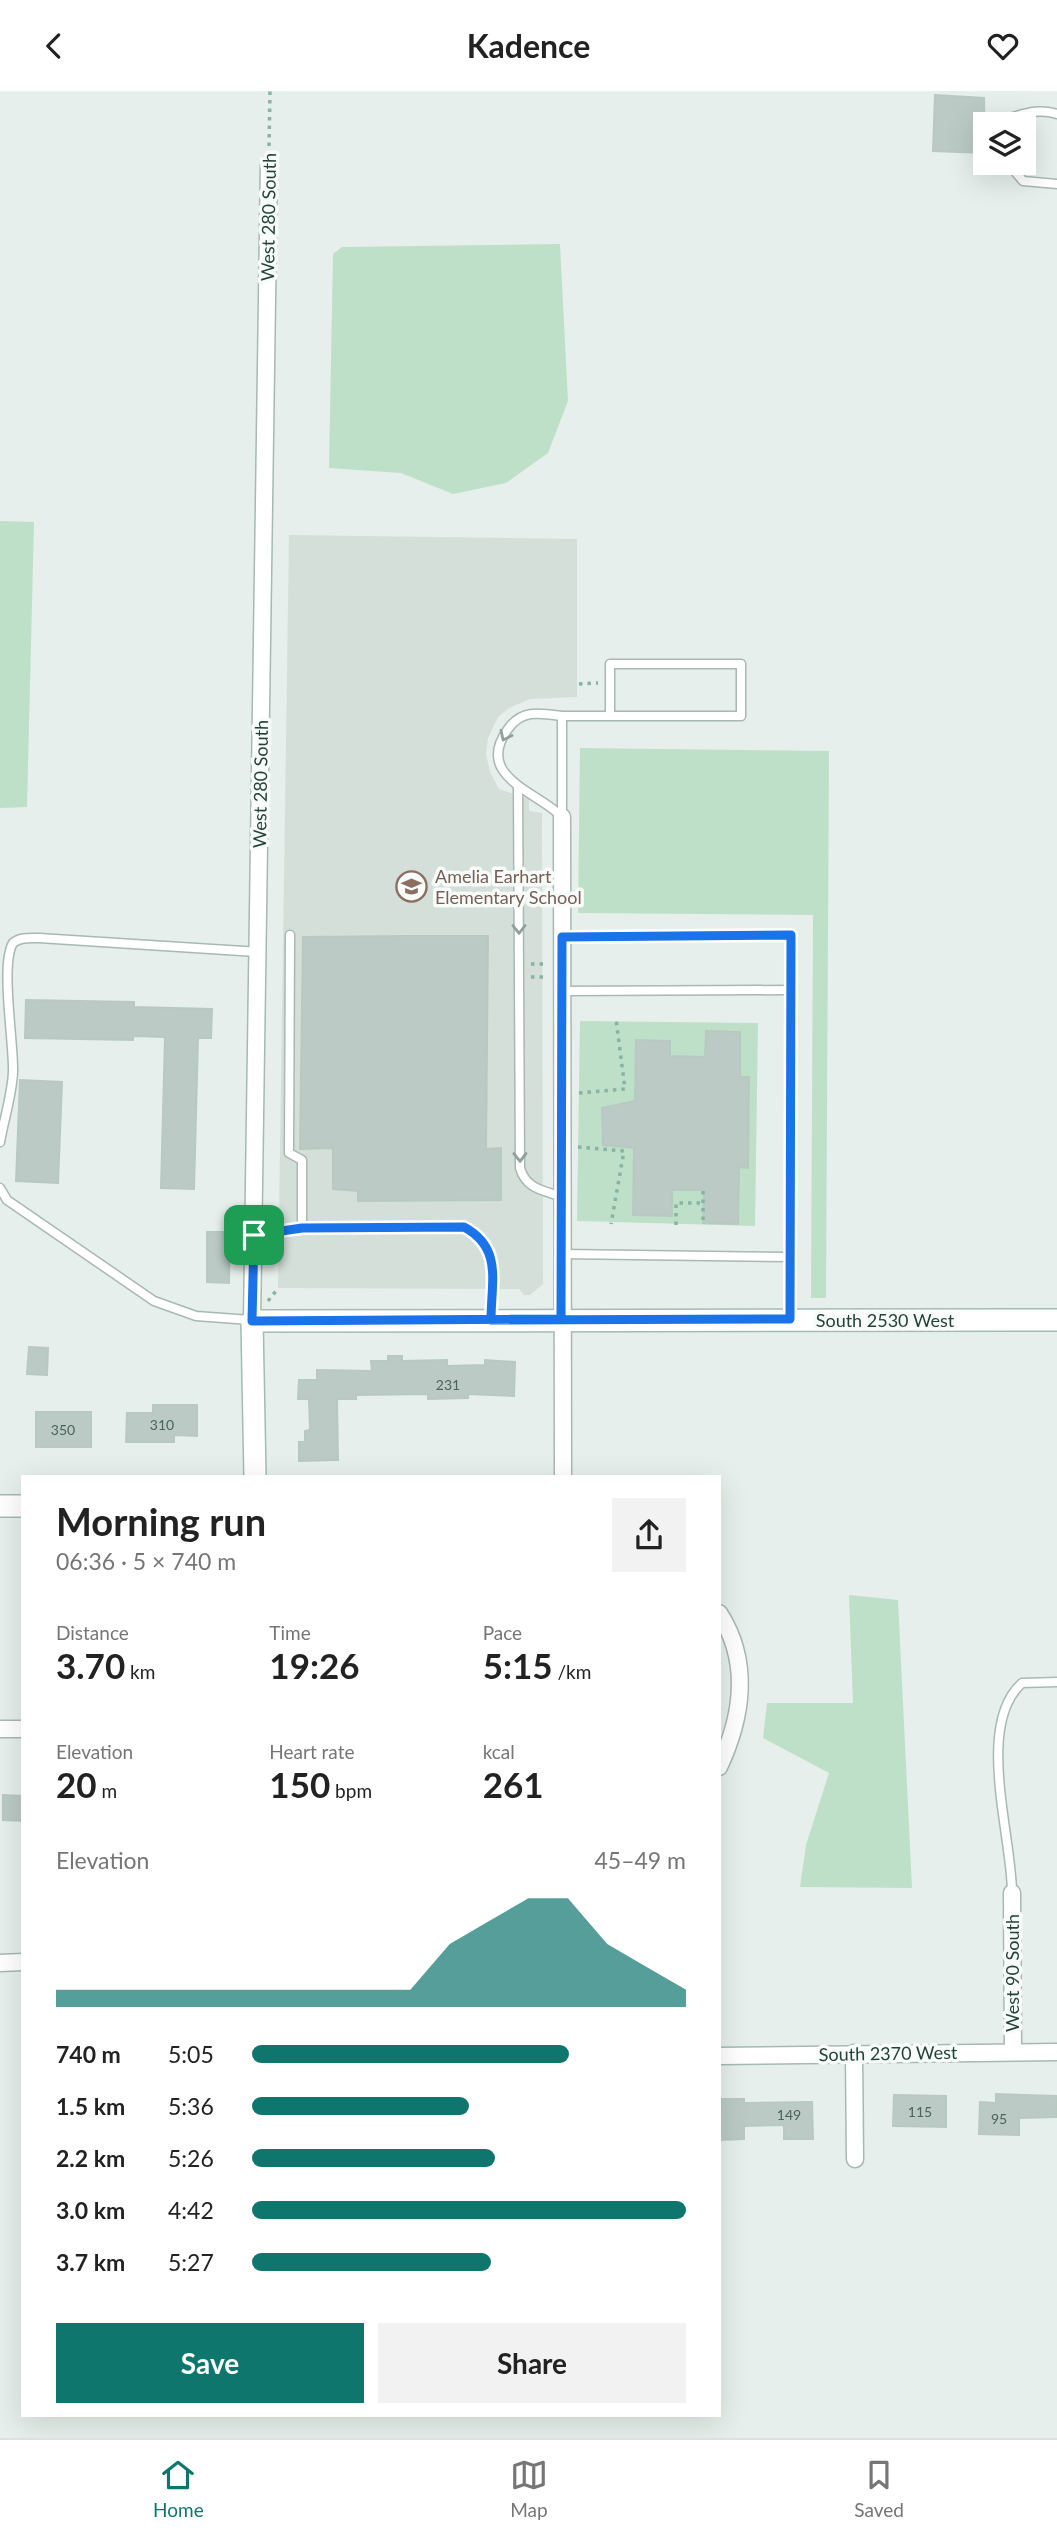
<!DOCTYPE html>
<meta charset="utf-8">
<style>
body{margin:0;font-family:Lato,sans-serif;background:#f2f2f2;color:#222;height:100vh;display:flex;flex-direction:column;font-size:26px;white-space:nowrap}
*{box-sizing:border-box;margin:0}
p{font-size:23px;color:#767676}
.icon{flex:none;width:38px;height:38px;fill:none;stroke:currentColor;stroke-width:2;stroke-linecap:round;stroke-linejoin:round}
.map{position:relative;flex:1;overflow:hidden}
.side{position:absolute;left:21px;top:1384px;width:700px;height:942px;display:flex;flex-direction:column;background:#fff;border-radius:0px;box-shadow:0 7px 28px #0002}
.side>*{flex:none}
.buttons{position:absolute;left:973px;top:21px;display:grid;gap:14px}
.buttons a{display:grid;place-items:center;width:63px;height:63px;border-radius:0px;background:#fff;box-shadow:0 7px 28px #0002;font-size:35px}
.pin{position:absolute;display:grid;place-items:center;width:60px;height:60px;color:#fff;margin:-30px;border-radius:14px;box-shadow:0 4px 10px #0006}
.round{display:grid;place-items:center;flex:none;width:74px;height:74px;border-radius:0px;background:#f2f2f2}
.head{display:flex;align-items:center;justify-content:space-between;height:119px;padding:0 35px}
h1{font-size:38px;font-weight:700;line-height:52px}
.metrics{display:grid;grid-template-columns:repeat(3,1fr);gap:10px;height:119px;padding:7px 35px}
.metrics div{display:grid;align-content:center}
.metrics b{font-size:35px;font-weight:700}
.metrics small{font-size:19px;font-weight:400}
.metrics p{font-size:19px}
.chart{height:196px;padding:14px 35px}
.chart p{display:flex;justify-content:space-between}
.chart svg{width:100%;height:126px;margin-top:7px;fill:#0f766e;opacity:.7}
.primary-button{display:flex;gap:14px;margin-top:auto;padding:14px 35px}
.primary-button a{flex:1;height:80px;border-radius:0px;background:#0f766e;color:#fff;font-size:28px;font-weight:700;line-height:80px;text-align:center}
.primary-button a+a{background:#f2f2f2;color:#222}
ul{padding:0 35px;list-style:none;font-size:23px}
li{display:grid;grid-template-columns:112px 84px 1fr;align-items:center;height:52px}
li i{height:18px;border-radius:9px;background:#0f766e}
header{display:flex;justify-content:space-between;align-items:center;height:91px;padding:0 35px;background:#fff;font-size:32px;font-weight:700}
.menu{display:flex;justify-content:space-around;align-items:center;height:98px;border-top:2px solid #e0e0e0;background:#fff;font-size:19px;color:#767676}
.menu a{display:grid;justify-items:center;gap:4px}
.menu .current{color:#0f766e}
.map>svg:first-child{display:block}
.built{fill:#d4dfda}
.green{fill:#bfe0c8}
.building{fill:#bbcac4;stroke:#b8c9c2;stroke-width:2}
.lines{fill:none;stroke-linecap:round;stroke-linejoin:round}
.lane-casing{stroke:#a8b8b2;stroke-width:11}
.street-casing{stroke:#a8b8b2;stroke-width:19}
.secondary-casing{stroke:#a4bbb3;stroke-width:24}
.path{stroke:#86b3a5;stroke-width:3.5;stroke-dasharray:3.5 5;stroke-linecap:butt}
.lane{stroke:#fff;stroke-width:8}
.street{stroke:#fff;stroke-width:16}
.secondary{stroke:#fff;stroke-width:21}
.oneway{stroke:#92a09c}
.route-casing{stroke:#fff;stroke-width:14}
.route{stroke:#1a73e8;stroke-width:9}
.labels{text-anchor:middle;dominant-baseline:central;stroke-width:7;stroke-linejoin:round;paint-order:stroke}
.number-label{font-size:14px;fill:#4a645c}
.street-label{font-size:18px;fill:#24423a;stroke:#f7fbf9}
.education-label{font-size:18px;fill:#785e54;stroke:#f7fbf9;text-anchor:start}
</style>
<header><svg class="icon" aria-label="back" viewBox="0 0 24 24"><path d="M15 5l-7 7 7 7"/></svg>Kadence<svg class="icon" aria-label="heart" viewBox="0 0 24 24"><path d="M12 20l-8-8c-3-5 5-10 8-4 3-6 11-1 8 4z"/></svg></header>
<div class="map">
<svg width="1057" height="2347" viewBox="0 0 1057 2347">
<rect width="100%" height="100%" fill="#e6efeb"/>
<!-- built -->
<polygon class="built" points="289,444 577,448 577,606 530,608 509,617 498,626 488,647 486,663 490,681 499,698 529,708 529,720 542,722 543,1193 530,1204 524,1204 519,1198 278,1197"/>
<!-- green -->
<g class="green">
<polygon points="560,153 568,310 548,362 506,392 453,403 401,382 329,377 333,163 342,156"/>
<polygon points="0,430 34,431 27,716 0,717"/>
<polygon points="580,657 829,660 826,1207 811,1207 813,824 578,822"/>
<polygon points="580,930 758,932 755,1135 577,1130"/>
<polygon points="849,1504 898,1509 912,1797 800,1796 806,1754 829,1682 763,1647 767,1612 853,1612"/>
</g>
<!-- building -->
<g class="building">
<polygon points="935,4 984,7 985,62 933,60"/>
<polygon points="408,845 488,845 486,1058 501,1057 501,1109 358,1110 358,1100 333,1098 333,1057 300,1058 303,846"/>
<polygon points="26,909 134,911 134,916 212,918 211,947 198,947 194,1098 161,1097 165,946 133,945 133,949 25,947"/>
<polygon points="706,940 740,941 740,986 749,986 748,1077 739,1076 738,1133 703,1132 704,1099 672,1099 672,1125 633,1124 634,1057 603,1054 602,1017 635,1010 636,949 670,950 670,965 705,966"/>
<polygon points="20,989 62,991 58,1092 16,1090"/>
<polygon points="207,1141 230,1141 229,1192 207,1191"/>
<polygon points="29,1256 48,1257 47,1284 27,1283"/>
<polygon points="388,1265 402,1265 402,1270 447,1269 447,1275 485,1274 485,1269 515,1271 514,1305 468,1303 468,1307 428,1308 428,1303 356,1304 356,1308 337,1308 338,1369 299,1370 299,1351 305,1351 305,1340 310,1339 309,1308 298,1308 299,1289 317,1289 317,1279 372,1280 371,1270 388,1270"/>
<polygon points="153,1314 197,1314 197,1345 174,1344 174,1351 126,1351 127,1322 153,1322"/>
<rect x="36" y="1321" width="55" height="35"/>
<polygon points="3,1704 23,1705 23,1730 3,1729"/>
<polygon points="996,2003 1057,2005 1057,2026 1019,2027 1019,2044 979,2043 980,2011 996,2012"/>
<polygon points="894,2004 946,2005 946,2036 893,2035"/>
<polygon points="721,2008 744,2008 744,2012 812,2011 813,2048 784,2048 784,2034 744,2035 744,2048 719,2049"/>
</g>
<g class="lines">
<defs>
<g id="lane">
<path d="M 1009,33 L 1013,26 C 1029,21 1041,18 1057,23"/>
<polyline points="1008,72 1023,90 1057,93"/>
<polyline points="562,625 562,726"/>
<path d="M 518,697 L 520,1077 C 526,1098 543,1099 562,1106"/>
<path d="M 562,726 C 539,701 473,686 508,638 C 522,618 540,622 562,625 L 741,625 L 741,573 L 610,573 L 610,625"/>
<path d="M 290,844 L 289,1062 L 302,1069 L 302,1137 L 464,1136 C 503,1157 491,1191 491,1229"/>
<polyline points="562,846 791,844 790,1228"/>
<polyline points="562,900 791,899"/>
<path d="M 0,1051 C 4,1028 12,1004 13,981 C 14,952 0,873 13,852 C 20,846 30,847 39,847 L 258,861"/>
<polyline points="0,1097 7,1109 154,1210 196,1225 250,1229"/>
<polyline points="253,1144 302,1137"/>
<polyline points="562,1163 790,1166"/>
<path d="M 1012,1802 C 1012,1745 975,1634 1022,1592 L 1057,1591"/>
</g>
<g id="street">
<polyline points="562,726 563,1386"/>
<polyline points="252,1230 269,72"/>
<path d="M 719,1522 C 751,1571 742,1627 719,1676"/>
<polyline points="0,1638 23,1638"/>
<polyline points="1012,1802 1013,1961"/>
<polyline points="0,1872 23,1871"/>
<polyline points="854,1962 855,2068"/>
<polyline points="719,1965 1057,1961"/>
</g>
<g id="secondary">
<polyline points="255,1386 252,1230 1057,1229"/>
<polyline points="0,1415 23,1415"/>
</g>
</defs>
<!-- lane casing -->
<use href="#lane" class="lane-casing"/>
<!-- street casing -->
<use href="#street" class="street-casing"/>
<!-- secondary casing -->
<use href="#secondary" class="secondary-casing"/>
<!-- path -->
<g class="path">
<polyline points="269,55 270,0"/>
<polyline points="579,593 598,592"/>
<polyline points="531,873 547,873"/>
<polyline points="531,886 547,886"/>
<polyline points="579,1002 625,998 616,928"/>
<polyline points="578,1056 624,1060 611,1133"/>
<polyline points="703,1100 703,1134"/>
<polyline points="676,1134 676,1112 703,1112"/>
<polyline points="268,1210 276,1200"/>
</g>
<!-- lane -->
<use href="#lane" class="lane"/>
<!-- street -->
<use href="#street" class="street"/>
<!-- secondary -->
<use href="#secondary" class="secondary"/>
</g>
<!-- one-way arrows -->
<defs><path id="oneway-chevron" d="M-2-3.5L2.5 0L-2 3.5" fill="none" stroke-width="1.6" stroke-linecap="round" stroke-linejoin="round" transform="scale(1.75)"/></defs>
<g class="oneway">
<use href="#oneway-chevron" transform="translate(505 645) rotate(116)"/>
<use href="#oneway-chevron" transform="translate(519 838) rotate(90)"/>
<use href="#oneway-chevron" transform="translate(520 1066) rotate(89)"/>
</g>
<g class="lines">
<defs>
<path id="route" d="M 254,1144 L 302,1137 L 464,1136 C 503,1157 491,1191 491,1229 L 790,1228 L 791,844 L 562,846 L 561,1228 L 252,1230 L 254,1144"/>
</defs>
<!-- route casing -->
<use href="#route" class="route-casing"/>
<!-- route -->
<use href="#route" class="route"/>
</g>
<!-- icons -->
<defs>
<symbol id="school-ring" viewBox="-11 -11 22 22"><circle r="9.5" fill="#f7fbf9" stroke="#8d6e63" stroke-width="1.5"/><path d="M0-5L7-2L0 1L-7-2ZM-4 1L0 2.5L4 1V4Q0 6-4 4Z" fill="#8d6e63"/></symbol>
</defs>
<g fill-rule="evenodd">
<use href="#school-ring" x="394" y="778" width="35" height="35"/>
</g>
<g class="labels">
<!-- number labels -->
<g class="number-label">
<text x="448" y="1293">231</text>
<text x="162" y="1333">310</text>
<text x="63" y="1338">350</text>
<text x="920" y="2020">115</text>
<text x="789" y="2023">149</text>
<text x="999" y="2027">95</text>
</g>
<!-- street labels -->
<g class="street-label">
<text transform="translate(268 126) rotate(-89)">West 280 South</text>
<text transform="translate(260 693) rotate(-89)">West 280 South</text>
<text x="885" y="1229">South 2530 West</text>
<text transform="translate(1012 1882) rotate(-90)">West 90 South</text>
<text transform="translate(888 1962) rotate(-1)">South 2370 West</text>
</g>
<!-- education labels -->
<g class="education-label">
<text x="435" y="785">Amelia Earhart<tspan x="435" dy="21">Elementary School</tspan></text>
</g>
</g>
</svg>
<div class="buttons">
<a><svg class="icon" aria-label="layers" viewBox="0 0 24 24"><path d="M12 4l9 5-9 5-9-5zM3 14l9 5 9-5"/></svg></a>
</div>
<div class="pin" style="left:254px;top:1144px;background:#1e9e55"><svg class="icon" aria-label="arrive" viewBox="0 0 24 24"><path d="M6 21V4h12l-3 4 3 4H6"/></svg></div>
<section class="side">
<div class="head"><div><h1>Morning run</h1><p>06:36 · 5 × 740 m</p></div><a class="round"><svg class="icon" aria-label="share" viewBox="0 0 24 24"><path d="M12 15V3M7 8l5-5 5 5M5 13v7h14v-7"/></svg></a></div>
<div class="metrics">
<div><p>Distance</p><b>3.70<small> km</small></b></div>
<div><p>Time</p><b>19:26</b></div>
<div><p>Pace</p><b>5:15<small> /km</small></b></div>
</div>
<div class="metrics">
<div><p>Elevation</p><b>20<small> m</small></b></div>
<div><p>Heart rate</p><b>150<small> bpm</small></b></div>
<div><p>kcal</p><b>261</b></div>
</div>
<div class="chart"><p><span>Elevation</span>45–49 m</p>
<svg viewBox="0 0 160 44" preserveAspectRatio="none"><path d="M0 44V38L10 38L20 38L30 38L40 38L50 38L60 38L70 38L80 38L90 38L100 22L110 14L120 6L130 6L140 22L150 30L160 38V44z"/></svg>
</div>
<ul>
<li><b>740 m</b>5:05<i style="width:73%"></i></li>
<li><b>1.5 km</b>5:36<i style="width:50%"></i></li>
<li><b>2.2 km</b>5:26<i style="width:56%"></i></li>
<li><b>3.0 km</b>4:42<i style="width:100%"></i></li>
<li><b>3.7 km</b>5:27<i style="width:55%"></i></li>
</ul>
<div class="primary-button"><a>Save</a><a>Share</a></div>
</section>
</div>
<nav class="menu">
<a class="current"><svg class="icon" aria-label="home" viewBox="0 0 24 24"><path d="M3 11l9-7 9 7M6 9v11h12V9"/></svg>Home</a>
<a><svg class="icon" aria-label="map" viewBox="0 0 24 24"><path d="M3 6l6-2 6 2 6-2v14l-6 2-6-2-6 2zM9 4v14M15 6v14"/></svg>Map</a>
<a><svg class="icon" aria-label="saved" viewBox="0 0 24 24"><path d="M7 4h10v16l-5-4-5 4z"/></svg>Saved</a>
</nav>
